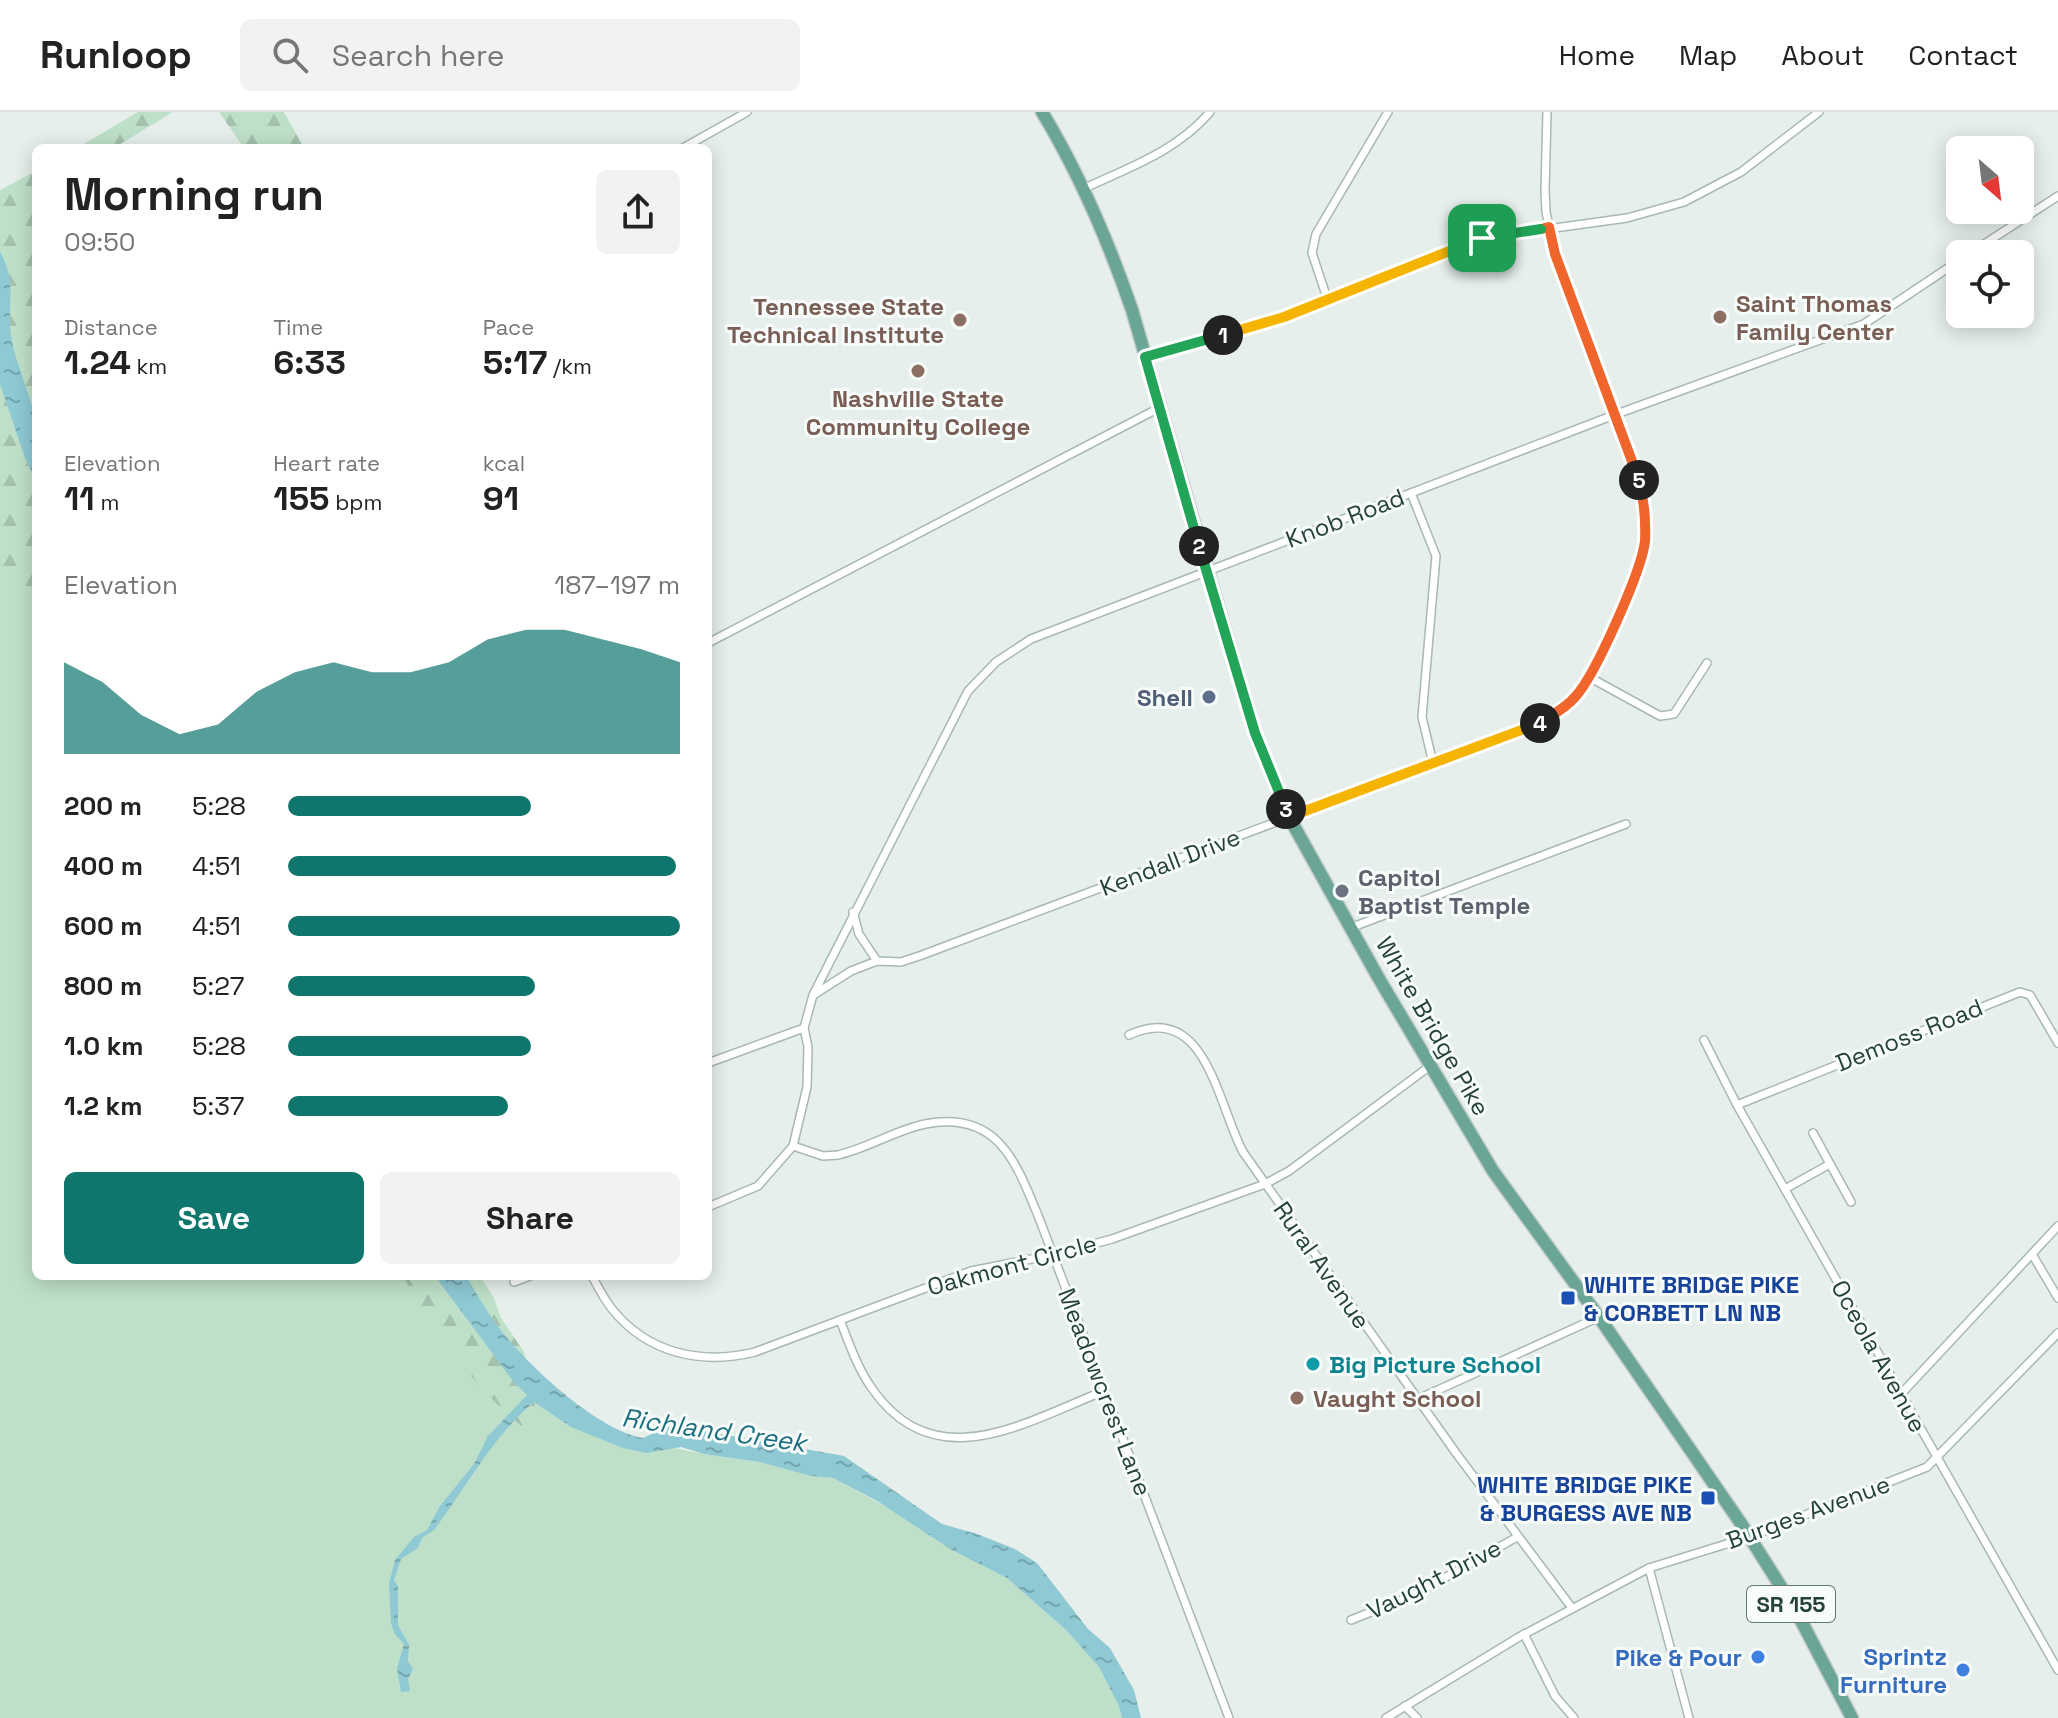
<!DOCTYPE html>
<meta charset="utf-8">
<style>
body{margin:0;font-family:"Space Grotesk",sans-serif;background:#f2f2f2;color:#222;height:100vh;display:flex;flex-direction:column;font-size:30px;white-space:nowrap}
*{box-sizing:border-box;margin:0}
p{font-size:26px;color:#767676}
.icon{flex:none;width:44px;height:44px;fill:none;stroke:currentColor;stroke-width:2;stroke-linecap:round;stroke-linejoin:round}
.map{position:relative;flex:1;overflow:hidden}
.side{position:absolute;left:32px;top:32px;width:680px;height:1136px;display:flex;flex-direction:column;background:#fff;border-radius:12px;box-shadow:0 4px 20px #0003}
.side>*{flex:none}
.needle{width:52px;rotate:152deg}
.fabs{position:absolute;left:1946px;top:24px;display:grid;gap:16px}
.fabs a{display:grid;place-items:center;width:88px;height:88px;border-radius:12px;background:#fff;box-shadow:0 4px 20px #0003;font-size:40px}
.pin{position:absolute;display:grid;place-items:center;width:68px;height:68px;color:#fff;margin:-34px;border-radius:16px;box-shadow:0 4px 12px #0006}
.km{position:absolute;width:40px;height:40px;margin:-20px;border-radius:50%;background:#222;color:#fff;font-size:22px;line-height:40px;text-align:center}
.round{display:grid;place-items:center;flex:none;width:84px;height:84px;border-radius:12px;background:#f2f2f2}
.headline{display:flex;align-items:center;justify-content:space-between;height:136px;padding:0 32px}
h1{font-size:44px;font-weight:700;line-height:60px}
.stats{display:grid;grid-template-columns:repeat(3,1fr);gap:12px;height:136px;padding:8px 32px}
.stats div{display:grid;align-content:center}
.stats b{font-size:34px;font-weight:700}
.stats small{font-size:22px;font-weight:400}
.stats p{font-size:22px}
.chart{height:224px;padding:16px 32px}
.chart p{display:flex;justify-content:space-between}
.chart svg{width:100%;height:144px;margin-top:8px;fill:#0f766e;opacity:.7}
.cta{display:flex;gap:16px;margin-top:auto;padding:16px 32px}
.cta a{flex:1;height:92px;border-radius:12px;background:#0f766e;color:#fff;font-size:32px;font-weight:700;line-height:92px;text-align:center}
.cta a+a{background:#f2f2f2;color:#222}
ul{padding:0 32px;list-style:none;font-size:26px}
li{display:grid;grid-template-columns:128px 96px 1fr;align-items:center;height:60px}
li i{height:20px;border-radius:10px;background:#0f766e}
header{display:flex;align-items:center;gap:48px;box-sizing:border-box;height:112px;padding:0 40px;background:#fff;border-bottom:2px solid #e0e0e0}
header strong{font-size:38px}
nav{display:flex;gap:44px;margin-inline-start:auto;font-size:28px}
.search{width:560px;height:72px;background:#f2f2f2;display:flex;align-items:center;gap:20px;box-sizing:border-box;padding:0 28px;border-radius:12px;color:#767676;font-size:30px}
.map>svg:first-child{display:block}
.green{fill:#bfe0c8}
.forest{fill:url(#forest-firs)}
.water{fill:url(#water-ripples)}
.lines{fill:none;stroke-linecap:round;stroke-linejoin:round}
.street-casing{stroke:#a8b8b2;stroke-width:10}
.primary-casing{stroke:#c2cac8;stroke-width:15}
.street{stroke:#fff;stroke-width:7}
.primary{stroke:#6aa596;stroke-width:12}
.split-1-casing{stroke:#fff;stroke-width:16}
.split-2-casing{stroke:#fff;stroke-width:16}
.split-3-casing{stroke:#fff;stroke-width:16}
.split-4-casing{stroke:#fff;stroke-width:16}
.split-5-casing{stroke:#fff;stroke-width:16}
.split-6-casing{stroke:#fff;stroke-width:16}
.split-7-casing{stroke:#fff;stroke-width:16}
.split-1{stroke:#f5b400;stroke-width:10}
.split-2{stroke:#22a559;stroke-width:10}
.split-3{stroke:#22a559;stroke-width:10}
.split-4{stroke:#f5b400;stroke-width:10}
.split-5{stroke:#f0652b;stroke-width:10}
.split-6{stroke:#f0652b;stroke-width:10}
.split-7{stroke:#22a559;stroke-width:10}
.education-dot{fill:#8d6e63;stroke:#f7fbf9;stroke-width:3}
.service-dot{fill:#5c6f8a;stroke:#f7fbf9;stroke-width:3}
.worship-dot{fill:#6b7280;stroke:#f7fbf9;stroke-width:3}
.transit-dot{fill:#1a4fb4;stroke:#f7fbf9;stroke-width:3}
.culture-dot{fill:#0f9aa8;stroke:#f7fbf9;stroke-width:3}
.shop-dot{fill:#3f7fe0;stroke:#f7fbf9;stroke-width:3}
.labels{text-anchor:middle;dominant-baseline:central;stroke-width:6;stroke-linejoin:round;paint-order:stroke}
.shield{fill:#f7fbf9;stroke:#637a73;stroke-width:2}
.shield-label{font-size:22px;font-weight:bold;fill:#24423a}
.education-label{font-size:24px;font-weight:bold;fill:#785e54;stroke:#f7fbf9;text-anchor:start}
.street-label{font-size:24px;fill:#24423a;stroke:#f7fbf9}
.service-label{font-size:24px;font-weight:bold;fill:#4e5e75;stroke:#f7fbf9;text-anchor:end}
.worship-label{font-size:24px;font-weight:bold;fill:#5b616d;stroke:#f7fbf9;text-anchor:start}
.transit-label{font-size:24px;font-weight:bold;fill:#164399;stroke:#f7fbf9;text-anchor:start}
.culture-label{font-size:24px;font-weight:bold;fill:#0d838f;stroke:#f7fbf9;text-anchor:start}
.shop-label{font-size:24px;font-weight:bold;fill:#366cbe;stroke:#f7fbf9;text-anchor:end}
.water-label{font-size:26px;font-style:italic;fill:#1c6f80;stroke:#f7fbf9}
</style>
<header>
<strong>Runloop</strong>
<div class="search"><svg class="icon" aria-label="search" viewBox="0 0 24 24"><circle cx="10" cy="10" r="6"/><path d="M15 15l6 6"/></svg>Search here</div>
<nav><a>Home</a><a>Map</a><a>About</a><a>Contact</a></nav>
</header>
<div class="map">
<svg width="2058" height="1606" viewBox="0 0 2058 1606">
<defs>
<pattern id="forest-firs" width="22" height="20" patternUnits="userSpaceOnUse" patternTransform="scale(2)"><rect width="22" height="20" fill="#bfe0c8"/><path d="M5 1l3.5 6h-7zM16 11l3.5 6h-7z" fill="#a4c1ad"/></pattern>
<pattern id="water-ripples" width="26" height="14" patternUnits="userSpaceOnUse" patternTransform="scale(2)"><rect width="26" height="14" fill="#8ec9d4"/><path d="M2 4q2-2 4 0t4 0M15 11q2-2 4 0t4 0" fill="none" stroke="#74a5ad"/></pattern>
</defs>
<rect width="100%" height="100%" fill="#e6efeb"/>
<!-- green -->
<polygon class="green" points="0,272 36,369 36,1164 435,1164 571,1315 704,1342 759,1350 811,1364 833,1366 899,1402 952,1438 1007,1466 1066,1518 1099,1555 1119,1594 1122,1606 0,1606"/>
<!-- forest -->
<g class="forest">
<polygon points="138,0 173,0 114,36 77,36"/>
<polygon points="219,0 284,0 303,34 301,36 244,36"/>
<polygon points="36,59 36,494 0,452 0,78"/>
<path d="M 403,1164 L 480,1164 L 494,1186 L 501,1206 L 524,1240 L 535,1293 L 523,1315 C 480,1282 428,1212 403,1164 Z"/>
</g>
<!-- water -->
<g class="water">
<path d="M 0,140 C 19,172 5,197 12,230 C 18,258 32,285 36,313 C 38,331 36,351 36,369 L 25,346 L 0,272 Z"/>
<path d="M 435,1164 L 466,1164 C 476,1180 485,1197 496,1212 C 524,1250 596,1318 643,1326 L 667,1315 L 681,1315 L 844,1344 L 942,1412 L 977,1422 L 1015,1437 L 1037,1451 L 1088,1517 L 1110,1536 L 1134,1578 L 1141,1606 L 1122,1606 L 1119,1594 L 1099,1555 L 1066,1518 L 1007,1466 L 952,1438 L 877,1389 L 833,1366 L 811,1364 L 759,1350 L 704,1342 L 681,1335 L 647,1341 L 623,1336 L 571,1315 L 534,1290 C 492,1325 467,1374 434,1418 L 422,1426 L 418,1436 L 401,1447 L 394,1468 L 398,1474 L 398,1513 L 409,1533 L 408,1549 L 413,1557 L 408,1567 L 410,1579 L 401,1580 L 397,1557 L 404,1532 L 394,1521 L 391,1511 L 389,1472 L 395,1448 L 414,1425 L 427,1418 L 440,1394 L 474,1352 L 488,1324 L 527,1283 L 513,1269 Z"/>
</g>
<g class="lines">
<defs>
<g id="street">
<polyline points="683,36 747,0"/>
<path d="M 1085,76 C 1130,55 1177,39 1210,0"/>
<polyline points="1969,142 2058,84"/>
<polyline points="1327,186 1312,141 1316,122 1388,0"/>
<polyline points="1145,245 1284,205 1482,126 1627,106 1684,90 1741,60 1819,0"/>
<polyline points="1411,381 1436,444 1422,605 1433,651"/>
<polyline points="708,531 1159,296"/>
<polyline points="1589,565 1660,604 1674,602 1707,551"/>
<polyline points="853,800 859,822 877,849"/>
<polyline points="1350,816 1626,712"/>
<polyline points="815,882 851,859 877,849 901,850 922,843 1540,611 1575,586 1589,565 1640,455 1645,430 1645,409 1639,366 1555,142 1546,100 1545,79 1547,0"/>
<path d="M 1129,923 C 1206,887 1218,994 1243,1040 L 1456,1341 L 1572,1496"/>
<polyline points="1704,928 1737,993 2058,1558"/>
<polyline points="708,951 804,916"/>
<polyline points="1737,993 2020,880 2030,883 2058,931"/>
<polyline points="1813,1021 1851,1090"/>
<path d="M 793,1034 L 823,1044 L 838,1043 C 868,1036 896,1018 925,1012 C 998,998 1016,1050 1039,1106 L 1229,1606"/>
<polyline points="1785,1077 1830,1052"/>
<polyline points="708,1095 758,1074 793,1034 807,975 808,935 804,916 813,883 968,579 996,550 1031,527 1614,303 1864,212 1960,148"/>
<polyline points="2032,1142 2058,1186"/>
<path d="M 592,1164 C 598,1175 604,1187 612,1197 C 648,1242 702,1253 755,1240 L 971,1159 L 1052,1143 L 1112,1127 L 1265,1072 L 1289,1059 L 1430,954"/>
<polyline points="514,1170 530,1164"/>
<path d="M 840,1208 C 849,1231 857,1255 871,1275 C 934,1368 1025,1310 1104,1279"/>
<polyline points="1901,1282 2058,1114"/>
<polyline points="1418,1287 1599,1205"/>
<polyline points="1649,1456 1689,1606"/>
<polyline points="1351,1508 1416,1482 1517,1425"/>
<polyline points="1524,1522 1555,1584 1574,1606"/>
<polyline points="1405,1594 1417,1606"/>
<polyline points="1386,1606 1519,1525 1649,1456 1749,1425 1927,1355 2058,1221"/>
</g>
<path id="primary" d="M 1042,0 C 1080,63 1108,128 1132,198 L 1255,621 L 1289,705 L 1378,865 L 1493,1059 L 1599,1205 L 1742,1413 L 1795,1497 L 1852,1606"/>
</defs>
<!-- street casing -->
<use href="#street" class="street-casing"/>
<!-- primary casing -->
<use href="#primary" class="primary-casing"/>
<!-- street -->
<use href="#street" class="street"/>
<!-- primary -->
<use href="#primary" class="primary"/>
</g>
<g class="lines">
<defs>
<polyline id="split-1" points="1223,223 1284,205 1482,126"/>
<polyline id="split-2" points="1199,434 1145,245 1223,223"/>
<polyline id="split-3" points="1199,434 1255,621 1286,697"/>
<polyline id="split-4" points="1286,697 1289,705 1540,611"/>
<path id="split-5" d="M 1540,611 C 1552,603 1566,596 1575,585 C 1595,564 1642,458 1645,429 C 1646,408 1644,388 1639,368"/>
<polyline id="split-6" points="1541,117 1549,115 1555,142 1639,368"/>
<polyline id="split-7" points="1482,126 1541,117"/>
</defs>
<!-- split-1 casing -->
<use href="#split-1" class="split-1-casing"/>
<!-- split-2 casing -->
<use href="#split-2" class="split-2-casing"/>
<!-- split-3 casing -->
<use href="#split-3" class="split-3-casing"/>
<!-- split-4 casing -->
<use href="#split-4" class="split-4-casing"/>
<!-- split-5 casing -->
<use href="#split-5" class="split-5-casing"/>
<!-- split-6 casing -->
<use href="#split-6" class="split-6-casing"/>
<!-- split-7 casing -->
<use href="#split-7" class="split-7-casing"/>
<!-- split-1 -->
<use href="#split-1" class="split-1"/>
<!-- split-2 -->
<use href="#split-2" class="split-2"/>
<!-- split-3 -->
<use href="#split-3" class="split-3"/>
<!-- split-4 -->
<use href="#split-4" class="split-4"/>
<!-- split-5 -->
<use href="#split-5" class="split-5"/>
<!-- split-6 -->
<use href="#split-6" class="split-6"/>
<!-- split-7 -->
<use href="#split-7" class="split-7"/>
</g>
<!-- markers -->
<g class="education-dot">
<circle cx="1720" cy="205" r="8"/>
<circle cx="960" cy="208" r="8"/>
<circle cx="918" cy="259" r="8"/>
<circle cx="1297" cy="1286" r="8"/>
</g>
<circle class="service-dot" cx="1209" cy="585" r="8"/>
<circle class="worship-dot" cx="1342" cy="779" r="8"/>
<g class="transit-dot">
<rect x="1560" y="1178" width="16" height="16" rx="4"/>
<rect x="1700" y="1378" width="16" height="16" rx="4"/>
</g>
<circle class="culture-dot" cx="1313" cy="1252" r="8"/>
<g class="shop-dot">
<circle cx="1758" cy="1545" r="8"/>
<circle cx="1963" cy="1558" r="8"/>
</g>
<g class="labels">
<!-- shield labels -->
<rect class="shield" x="1747" y="1474" width="88" height="36" rx="6"/>
<g class="shield-label">
<text x="1791" y="1492">SR 155</text>
</g>
<!-- education labels -->
<g class="education-label">
<text x="1736" y="191">Saint Thomas<tspan x="1736" dy="28">Family Center</tspan></text>
<text x="944" y="194" text-anchor="end">Tennessee State<tspan x="944" dy="28">Technical Institute</tspan></text>
<text x="918" y="286" text-anchor="middle">Nashville State<tspan x="918" dy="28">Community College</tspan></text>
<text x="1313" y="1286">Vaught School</text>
</g>
<!-- street labels -->
<g class="street-label">
<text transform="translate(1345 406) rotate(-21)">Knob Road</text>
<text transform="translate(1170 750) rotate(-21)">Kendall Drive</text>
<text transform="translate(1433 914) rotate(60)">White Bridge Pike</text>
<text transform="translate(1909 923) rotate(-22)">Demoss Road</text>
<text transform="translate(1012 1153) rotate(-15)">Oakmont Circle</text>
<text transform="translate(1322 1153) rotate(55)">Rural Avenue</text>
<text transform="translate(1879 1244) rotate(61)">Oceola Avenue</text>
<text transform="translate(1105 1280) rotate(69)">Meadowcrest Lane</text>
<text transform="translate(1808 1400) rotate(-20)">Burges Avenue</text>
<text transform="translate(1434 1467) rotate(-27)">Vaught Drive</text>
</g>
<!-- service labels -->
<g class="service-label">
<text x="1193" y="585">Shell</text>
</g>
<!-- worship labels -->
<g class="worship-label">
<text x="1358" y="765">Capitol<tspan x="1358" dy="28">Baptist Temple</tspan></text>
</g>
<!-- transit labels -->
<g class="transit-label">
<text x="1584" y="1172">WHITE BRIDGE PIKE<tspan x="1584" dy="28">&amp; CORBETT LN NB</tspan></text>
<text x="1692" y="1372" text-anchor="end">WHITE BRIDGE PIKE<tspan x="1692" dy="28">&amp; BURGESS AVE NB</tspan></text>
</g>
<!-- culture labels -->
<g class="culture-label">
<text x="1329" y="1252">Big Picture School</text>
</g>
<!-- shop labels -->
<g class="shop-label">
<text x="1947" y="1544">Sprintz<tspan x="1947" dy="28">Furniture</tspan></text>
<text x="1742" y="1545">Pike &amp; Pour</text>
</g>
<!-- water labels -->
<g class="water-label">
<text transform="translate(714 1318) rotate(8)">Richland Creek</text>
</g>
</g>
</svg>
<div class="fabs">
<a><svg class="needle" viewBox="-14 -14 28 28"><path d="M0-13l5 13h-10z" fill="#e53935"/><path d="M0 13l5-13h-10z" fill="#767676"/></svg></a>
<a><svg class="icon" aria-label="locate" viewBox="0 0 24 24"><circle cx="12" cy="12" r="6"/><path d="M12 2v4M12 18v4M2 12h4M18 12h4"/></svg></a>
</div>
<div class="pin" style="left:1482px;top:126px;background:#1e9e55"><svg class="icon" aria-label="arrive" viewBox="0 0 24 24"><path d="M6 21V4h12l-3 4 3 4H6"/></svg></div>
<b class="km" style="left:1223px;top:223px">1</b>
<b class="km" style="left:1199px;top:434px">2</b>
<b class="km" style="left:1286px;top:697px">3</b>
<b class="km" style="left:1540px;top:611px">4</b>
<b class="km" style="left:1639px;top:368px">5</b>
<section class="side">
<div class="headline"><div><h1>Morning run</h1><p>09:50</p></div><a class="round"><svg class="icon" aria-label="share" viewBox="0 0 24 24"><path d="M12 15V3M7 8l5-5 5 5M5 13v7h14v-7"/></svg></a></div>
<div class="stats">
<div><p>Distance</p><b>1.24<small> km</small></b></div>
<div><p>Time</p><b>6:33</b></div>
<div><p>Pace</p><b>5:17<small> /km</small></b></div>
</div>
<div class="stats">
<div><p>Elevation</p><b>11<small> m</small></b></div>
<div><p>Heart rate</p><b>155<small> bpm</small></b></div>
<div><p>kcal</p><b>91</b></div>
</div>
<div class="chart"><p><span>Elevation</span>187–197 m</p>
<svg viewBox="0 0 160 44" preserveAspectRatio="none"><path d="M0 44V16L10 22L20 32L30 38L40 35L50 25L60 19L70 16L80 19L90 19L100 16L110 9L120 6L130 6L140 9L150 12L160 16V44z"/></svg>
</div>
<ul>
<li><b>200 m</b>5:28<i style="width:62%"></i></li>
<li><b>400 m</b>4:51<i style="width:99%"></i></li>
<li><b>600 m</b>4:51<i style="width:100%"></i></li>
<li><b>800 m</b>5:27<i style="width:63%"></i></li>
<li><b>1.0 km</b>5:28<i style="width:62%"></i></li>
<li><b>1.2 km</b>5:37<i style="width:56%"></i></li>
</ul>
<div class="cta"><a>Save</a><a>Share</a></div>
</section>
</div>
